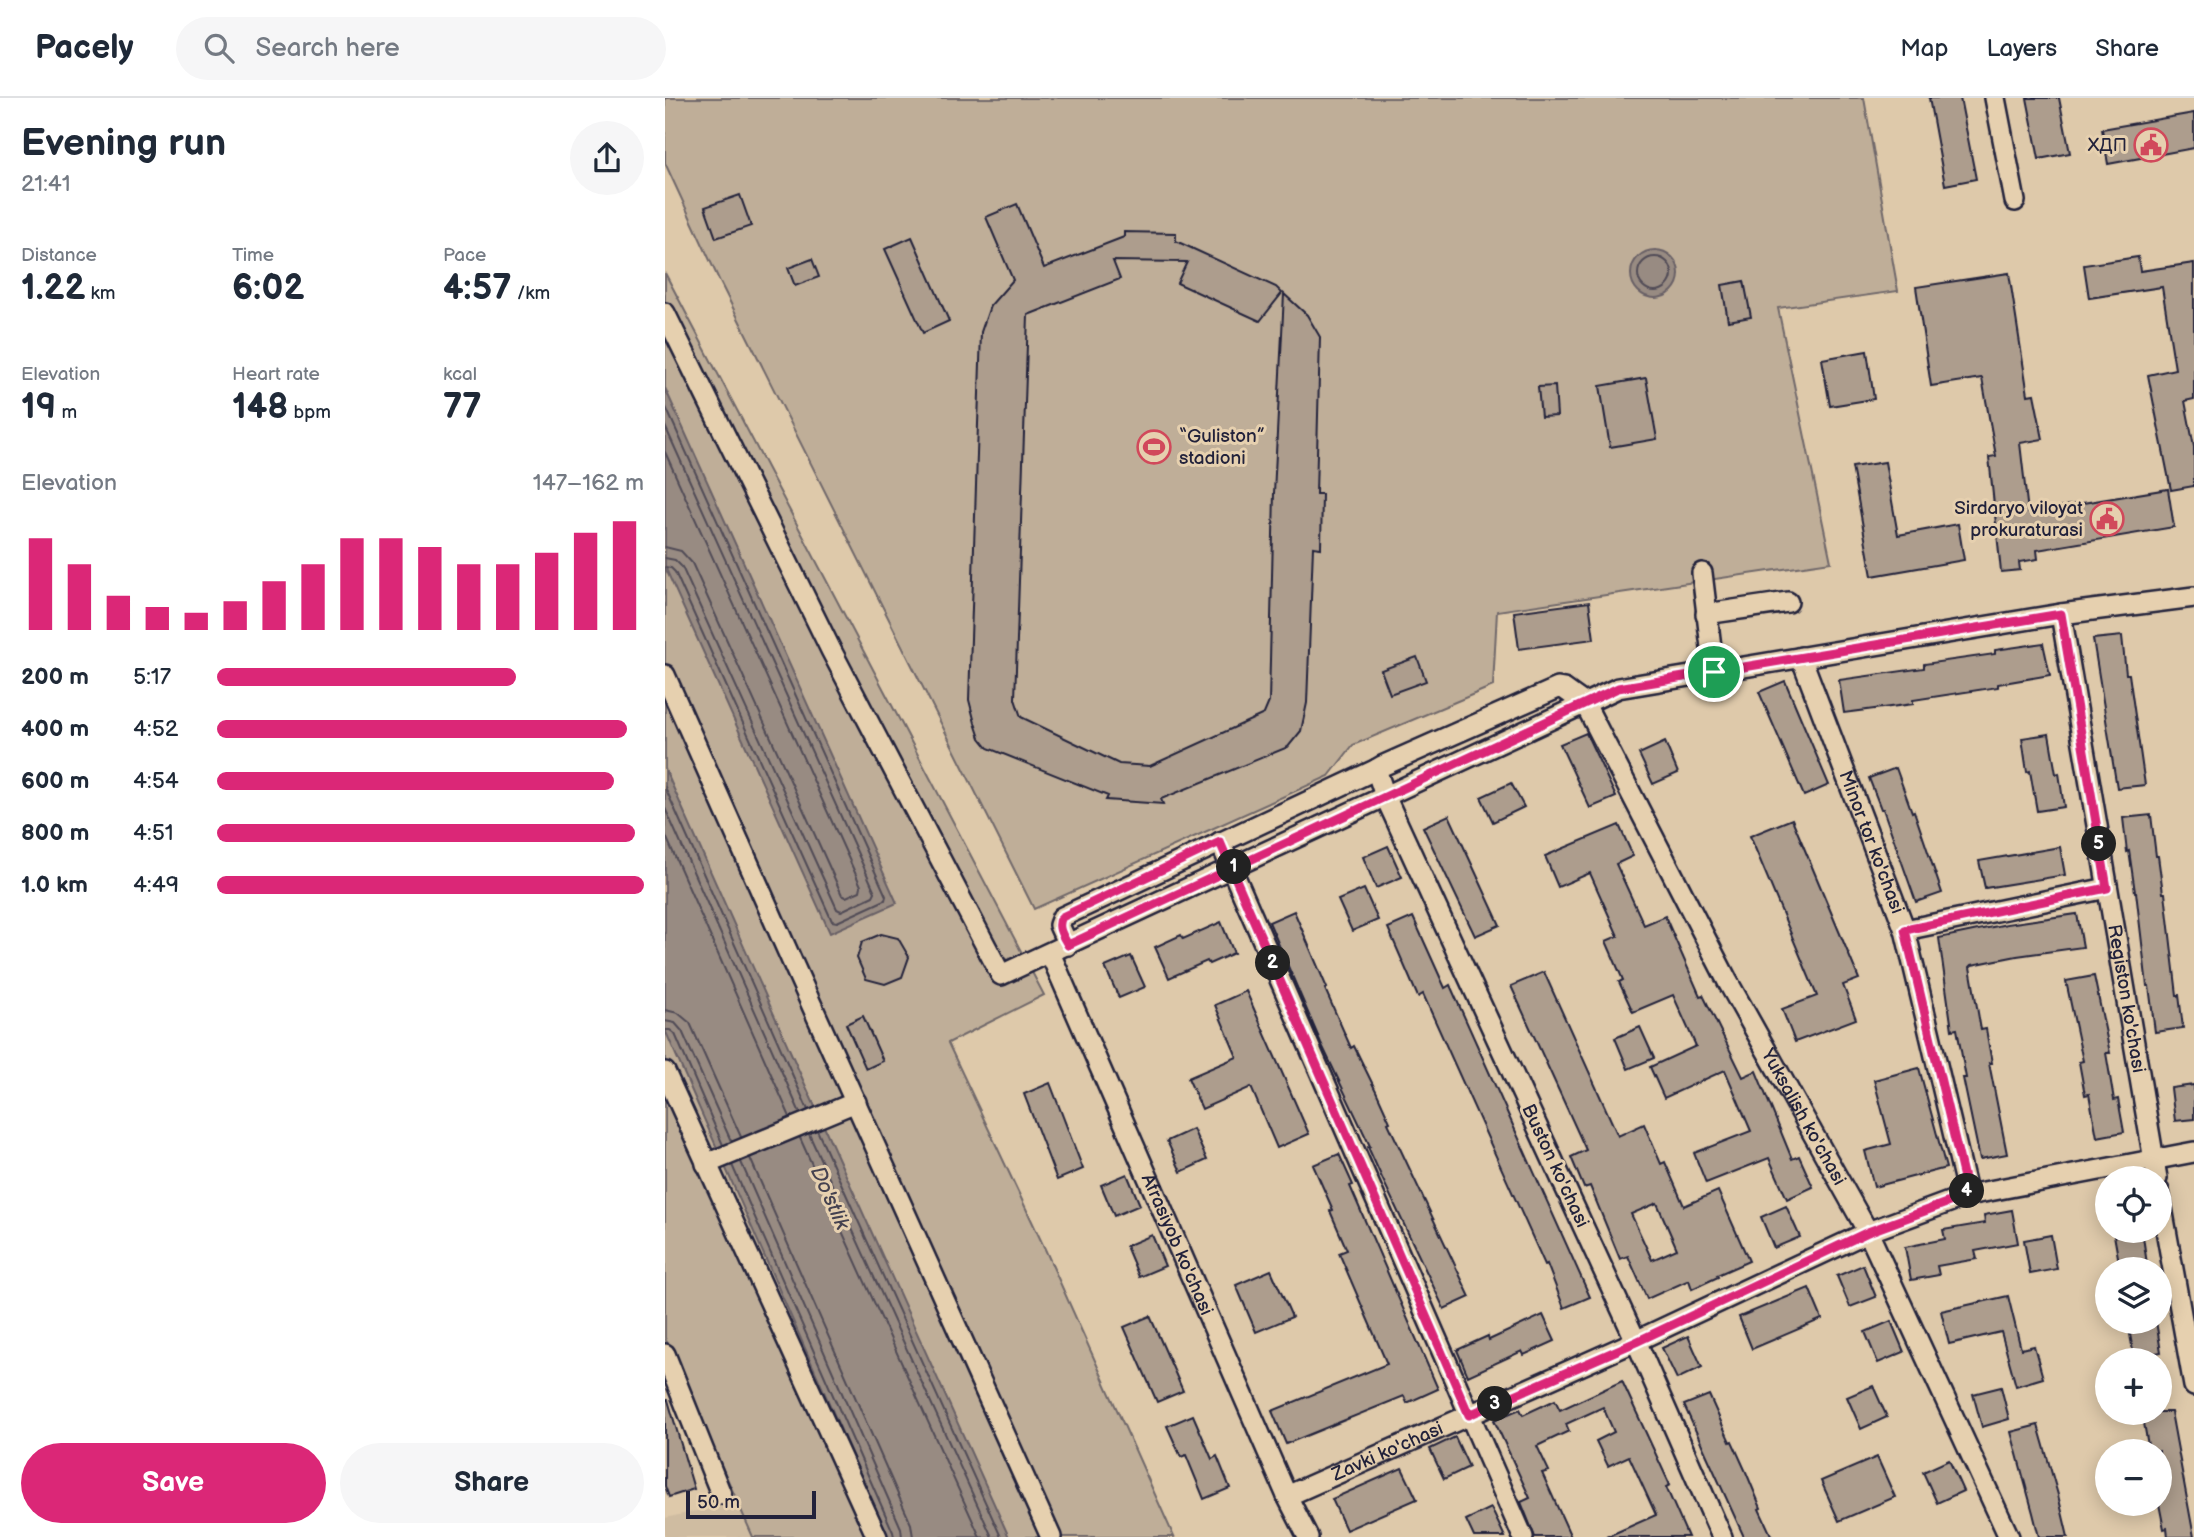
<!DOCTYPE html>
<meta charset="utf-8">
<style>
body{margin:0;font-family:"Balsamiq Sans",sans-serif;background:#f6f6f7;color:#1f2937;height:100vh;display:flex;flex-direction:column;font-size:26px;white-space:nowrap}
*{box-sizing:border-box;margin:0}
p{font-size:23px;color:#747a83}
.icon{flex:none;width:38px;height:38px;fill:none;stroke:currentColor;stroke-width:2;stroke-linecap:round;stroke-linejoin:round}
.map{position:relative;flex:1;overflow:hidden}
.sheet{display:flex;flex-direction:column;background:#fff;width:665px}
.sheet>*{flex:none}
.fabs{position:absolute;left:1430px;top:1068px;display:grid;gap:14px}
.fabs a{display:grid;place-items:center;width:77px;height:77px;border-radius:50%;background:#fff;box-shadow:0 4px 18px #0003;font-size:35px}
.scale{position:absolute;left:21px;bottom:18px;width:130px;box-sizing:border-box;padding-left:7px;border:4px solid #22223b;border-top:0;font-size:19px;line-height:24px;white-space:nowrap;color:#22223b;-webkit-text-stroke:5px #e6d0af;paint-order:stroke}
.pin{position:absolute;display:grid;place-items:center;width:60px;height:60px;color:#fff;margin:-30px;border:4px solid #fff;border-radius:50%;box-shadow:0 2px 7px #0007}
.km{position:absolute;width:35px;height:35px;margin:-18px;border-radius:50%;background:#222;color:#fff;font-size:19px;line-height:35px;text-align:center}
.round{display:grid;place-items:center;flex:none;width:74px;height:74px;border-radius:37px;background:#f6f6f7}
.overview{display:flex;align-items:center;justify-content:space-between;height:119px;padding:0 21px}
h1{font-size:38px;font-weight:700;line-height:52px}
.figures{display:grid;grid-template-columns:repeat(3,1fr);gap:10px;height:119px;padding:7px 21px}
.figures div{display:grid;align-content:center}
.figures b{font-size:35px;font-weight:700}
.figures small{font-size:19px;font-weight:400}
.figures p{font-size:19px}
.chart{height:196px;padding:14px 21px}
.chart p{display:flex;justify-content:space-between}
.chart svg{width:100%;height:126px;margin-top:7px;stroke:#db2777;stroke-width:6}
.primary-button{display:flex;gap:14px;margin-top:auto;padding:14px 21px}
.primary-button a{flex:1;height:80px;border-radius:42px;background:#db2777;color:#fff;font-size:28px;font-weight:700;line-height:80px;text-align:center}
.primary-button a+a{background:#f6f6f7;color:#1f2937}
ul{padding:0 21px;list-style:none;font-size:23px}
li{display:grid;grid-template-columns:112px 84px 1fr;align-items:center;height:52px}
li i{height:18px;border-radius:9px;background:#db2777}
header{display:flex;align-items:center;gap:42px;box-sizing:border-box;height:98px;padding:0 35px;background:#fff;border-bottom:2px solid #e0e1e3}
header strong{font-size:33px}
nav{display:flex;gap:38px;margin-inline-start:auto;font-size:24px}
.search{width:490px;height:63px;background:#f6f6f7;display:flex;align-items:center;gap:18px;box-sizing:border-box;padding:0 24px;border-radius:38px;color:#747a83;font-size:26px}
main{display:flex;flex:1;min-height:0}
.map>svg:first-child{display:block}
.built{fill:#cfbca1}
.green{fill:#bfae98;stroke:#70686a;stroke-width:2}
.water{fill:#988b82;stroke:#696166;stroke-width:2}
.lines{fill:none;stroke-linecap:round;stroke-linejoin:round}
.shore{stroke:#514c57;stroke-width:2}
.building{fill:#ad9d8d;stroke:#22223b;stroke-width:2;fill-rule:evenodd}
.minor-casing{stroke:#22223b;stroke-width:24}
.minor{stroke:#e6d0af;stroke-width:19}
.route-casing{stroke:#fff;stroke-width:14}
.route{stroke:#db2777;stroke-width:9}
.labels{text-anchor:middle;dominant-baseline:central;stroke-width:6;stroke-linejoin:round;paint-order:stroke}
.poi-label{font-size:19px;fill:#22223b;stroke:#e6d0af;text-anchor:end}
.street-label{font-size:19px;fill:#22223b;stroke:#e6d0af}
.water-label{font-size:21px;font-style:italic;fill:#454250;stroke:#e6d0af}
</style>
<header>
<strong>Pacely</strong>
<div class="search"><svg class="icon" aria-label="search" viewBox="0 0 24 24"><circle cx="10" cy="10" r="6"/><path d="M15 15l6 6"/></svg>Search here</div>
<nav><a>Map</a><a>Layers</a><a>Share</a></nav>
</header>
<main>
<section class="sheet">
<div class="overview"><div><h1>Evening run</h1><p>21:41</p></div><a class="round"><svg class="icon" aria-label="share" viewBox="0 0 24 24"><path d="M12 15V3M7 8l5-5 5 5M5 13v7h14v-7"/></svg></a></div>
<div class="figures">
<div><p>Distance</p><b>1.22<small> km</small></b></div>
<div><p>Time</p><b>6:02</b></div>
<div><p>Pace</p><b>4:57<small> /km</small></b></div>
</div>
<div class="figures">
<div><p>Elevation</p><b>19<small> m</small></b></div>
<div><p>Heart rate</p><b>148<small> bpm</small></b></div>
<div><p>kcal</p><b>77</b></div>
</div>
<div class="chart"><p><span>Elevation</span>147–162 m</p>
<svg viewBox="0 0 160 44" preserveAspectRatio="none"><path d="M5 44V12M15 44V21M25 44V32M35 44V36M45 44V38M55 44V34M65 44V27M75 44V21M85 44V12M95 44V12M105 44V15M115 44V21M125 44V21M135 44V17M145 44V10M155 44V6"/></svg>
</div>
<ul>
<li><b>200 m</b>5:17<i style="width:70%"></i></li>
<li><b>400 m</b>4:52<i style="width:96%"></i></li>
<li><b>600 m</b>4:54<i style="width:93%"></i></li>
<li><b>800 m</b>4:51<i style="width:98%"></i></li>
<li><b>1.0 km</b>4:49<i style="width:100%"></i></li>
</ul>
<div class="primary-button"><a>Save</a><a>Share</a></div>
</section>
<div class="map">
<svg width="1529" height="1439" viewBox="0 0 1529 1439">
<rect width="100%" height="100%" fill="#dec9aa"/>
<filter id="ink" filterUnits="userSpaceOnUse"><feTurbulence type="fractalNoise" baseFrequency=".0143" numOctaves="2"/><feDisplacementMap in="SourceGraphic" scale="14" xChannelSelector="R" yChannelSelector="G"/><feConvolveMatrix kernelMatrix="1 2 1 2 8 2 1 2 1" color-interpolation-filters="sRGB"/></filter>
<g filter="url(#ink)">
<!-- built -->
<polygon class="built" points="73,1404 88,1439 0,1439 0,1420"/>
<!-- green -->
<g class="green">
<polygon points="0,0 1199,0 1233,193 1113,210 1166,464 832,513 828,588 688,647 664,678 369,811 55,184 0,65"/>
<polygon points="0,175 379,897 283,945 380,1151 509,1439 88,1439 0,1240"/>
</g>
<!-- water -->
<g class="water">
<circle cx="990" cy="176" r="24"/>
<polygon points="0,290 232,805 165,835 0,469"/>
<polygon points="0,671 138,982 344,1439 223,1439 0,932"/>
</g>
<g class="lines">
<!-- shore -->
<g class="shore">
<circle cx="990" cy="176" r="17"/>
<polyline points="0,307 221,798 220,802 172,824 167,823 10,474 6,470 0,469"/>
<polyline points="0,328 210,794 208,798 176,813 172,811 17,469 10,462 0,460"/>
<polyline points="0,354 196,788 195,793 181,799 177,797 27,465 16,453 0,449"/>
<polyline points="0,689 143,1012"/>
<polyline points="0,710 135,1015"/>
<polyline points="0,736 125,1019"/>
<polyline points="0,912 13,915 25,925 76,1039"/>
<polyline points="0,923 10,925 17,933 66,1043"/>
<polyline points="0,932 5,932 10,936 58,1047"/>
<polyline points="152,1032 336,1439"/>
<polyline points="144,1036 327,1439"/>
<polyline points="135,1040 315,1439"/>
<polyline points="85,1060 246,1426 248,1439"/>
<polyline points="76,1064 236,1430 237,1439"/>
<polyline points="67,1067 228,1434 229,1439"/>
</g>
</g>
<!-- building -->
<g class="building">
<polygon points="1264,0 1295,0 1311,81 1280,87"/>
<polygon points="1362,0 1394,0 1405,55 1374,61"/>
<polygon points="1529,15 1529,50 1443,66 1437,31"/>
<polygon points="75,97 86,128 51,140 40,109"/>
<polygon points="352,106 379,170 459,139 459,134 511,135 511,143 611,189 617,195 595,223 512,185 522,164 448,163 455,181 363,217 350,601 356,619 454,666 485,668 599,616 604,604 609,395 619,196 642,217 655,239 651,396 657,396 656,450 648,449 642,605 636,633 623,649 496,701 498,706 441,702 443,698 323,650 315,640 310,625 304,602 316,234 325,208 348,182 321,119"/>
<polygon points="247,139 284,223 258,235 220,151"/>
<polygon points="1473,159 1475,173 1529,165 1529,301 1520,303 1529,349 1529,388 1506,392 1483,277 1510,271 1497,189 1424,200 1419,167"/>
<polygon points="147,161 154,179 130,188 123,170"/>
<polygon points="1344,175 1363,297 1369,296 1378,341 1355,345 1363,414 1503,391 1509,429 1372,452 1373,461 1354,464 1355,472 1336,474 1324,359 1331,358 1317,280 1266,288 1251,189"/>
<polygon points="1079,183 1086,219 1063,223 1057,187"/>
<polygon points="1202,253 1209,301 1165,308 1157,261"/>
<polygon points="981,280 992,341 945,349 935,288"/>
<polygon points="890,288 892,318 876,319 873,289"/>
<polygon points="1220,364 1233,437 1293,426 1299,462 1207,478 1187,369"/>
<polygon points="924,504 929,541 854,551 849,514"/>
<polygon points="1457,538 1461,576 1464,576 1480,687 1452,690 1428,541"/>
<polygon points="1378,545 1385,577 1333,586 1333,589 1248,602 1248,606 1179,615 1174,582 1259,570 1259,566 1330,556 1330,552"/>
<polygon points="752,559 761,583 725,596 716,572"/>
<polygon points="1120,583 1164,687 1139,698 1094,594"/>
<polygon points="921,635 951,699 925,710 895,646"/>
<polygon points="1384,636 1391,676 1394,675 1399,709 1372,713 1365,673 1362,674 1357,640"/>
<polygon points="1000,644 1013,675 988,686 974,656"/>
<polygon points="1231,670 1247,714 1249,713 1277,795 1251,804 1218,711 1216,711 1204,680"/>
<polygon points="846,685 859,709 828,724 816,699"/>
<polygon points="784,717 835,827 810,838 758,729"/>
<polygon points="1486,717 1491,758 1493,758 1498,795 1500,795 1512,897 1514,897 1518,930 1490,934 1484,888 1482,888 1471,794 1470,794 1464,753 1462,754 1458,720"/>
<polygon points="1127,721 1194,881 1178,887 1191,921 1130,944 1117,911 1152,898 1085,738"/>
<polygon points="954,727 968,758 951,766 979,827 1000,818 1035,898 1038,897 1078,979 1091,973 1127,1061 1134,1058 1148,1089 1122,1101 1104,1060 1041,1085 1029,1055 1086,1033 1060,972 999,1000 985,969 1031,948 1008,897 968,914 954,884 958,882 941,843 953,838 925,775 893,789 880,758"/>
<polygon points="723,748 737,779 711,790 698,759"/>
<polygon points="1395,749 1400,777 1320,790 1314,763"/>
<polygon points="699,791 713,822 687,833 673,802"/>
<polygon points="629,813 662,890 660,891 686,950 689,948 711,993 725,1024 723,1025 805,1199 779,1211 717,1080 703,1049 705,1048 656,945 604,824"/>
<polygon points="1412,816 1418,849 1352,858 1307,867 1305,869 1316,932 1321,931 1327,965 1324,965 1342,1056 1315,1061 1298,980 1301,980 1292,931 1287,932 1274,840 1342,826"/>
<polygon points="748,819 780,890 785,887 925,1199 899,1210 882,1166 880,1167 758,896 753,899 723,830"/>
<polygon points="556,824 569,855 544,866 542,863 504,880 490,849 516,837 518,841"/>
<polygon points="216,836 233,840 244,859 237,879 220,886 201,881 192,860 197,844"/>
<polygon points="466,858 480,889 454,900 440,869"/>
<path d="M 879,874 L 953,1038 L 979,1026 L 996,1066 L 1000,1064 L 1019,1108 L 1053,1093 L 1084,1163 L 1052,1177 L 1053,1179 L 1027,1191 L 1024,1182 L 982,1201 L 963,1158 L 955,1161 L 925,1088 L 919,1090 L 906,1059 L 921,1052 L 846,888 ZM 992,1105 L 1012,1151 L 987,1162 L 966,1116 Z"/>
<polygon points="1429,878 1445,955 1441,955 1449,1002 1453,1001 1459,1034 1432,1039 1424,996 1420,997 1414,964 1418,963 1401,883"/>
<polygon points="581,893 644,1036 612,1050 586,989 537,1011 523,980 572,959 550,907"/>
<polygon points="198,918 218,963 201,971 181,926"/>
<polygon points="975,929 989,960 963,971 950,940"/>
<polygon points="1254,970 1281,1070 1209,1089 1200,1053 1226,1046 1209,982"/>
<polygon points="385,985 418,1071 392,1082 359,996"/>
<polygon points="1529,987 1529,1021 1510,1023 1506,990"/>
<polygon points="528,1031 542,1062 516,1074 502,1043"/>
<polygon points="674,1056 688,1087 685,1088 773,1291 742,1305 739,1298 621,1346 607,1313 722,1266 674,1155 682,1152 665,1113 668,1112 648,1067"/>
<polygon points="462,1076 475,1107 449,1118 436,1087"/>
<polygon points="1121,1108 1135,1139 1109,1150 1096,1119"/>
<polygon points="1347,1112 1353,1145 1310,1153 1312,1161 1272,1168 1274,1177 1246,1182 1240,1149 1280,1141 1278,1132 1320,1125 1319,1117"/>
<polygon points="1477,1132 1482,1166 1455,1170 1449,1137"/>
<polygon points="487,1137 500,1168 474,1179 461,1148"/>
<polygon points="1386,1137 1392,1171 1365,1176 1359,1142"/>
<polygon points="1198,1167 1211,1199 1185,1209 1172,1178"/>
<polygon points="606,1172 627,1219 591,1234 571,1187"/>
<polygon points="1144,1190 1157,1221 1087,1251 1074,1219"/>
<polygon points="1343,1198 1356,1251 1369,1248 1378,1280 1351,1288 1336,1234 1284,1246 1276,1213"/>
<polygon points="878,1217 890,1243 859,1257 857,1253 803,1278 792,1252 823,1238 824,1242"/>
<polygon points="485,1218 518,1293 492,1304 459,1229"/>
<polygon points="1226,1223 1239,1254 1213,1265 1200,1234"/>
<polygon points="1475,1223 1491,1223 1496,1254 1469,1259 1463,1225"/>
<polygon points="1023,1238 1037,1269 1012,1281 997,1250"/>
<polygon points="957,1283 1005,1387 1001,1389 1023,1439 941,1439 991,1417 964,1358 943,1368 931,1343 949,1334 938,1309 901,1326 904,1333 872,1348 884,1373 877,1375 906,1439 870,1439 856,1404 865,1400 829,1322 855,1311 858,1317 890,1302 895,1312"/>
<polygon points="1208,1288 1222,1319 1196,1331 1182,1299"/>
<polygon points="1336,1289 1344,1321 1317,1329 1308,1296"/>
<polygon points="1044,1297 1065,1344 1067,1343 1081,1374 1096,1410 1094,1411 1107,1439 1079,1439 1038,1349 1019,1307"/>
<polygon points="0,1302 3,1302 29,1391 4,1399 0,1388"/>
<polygon points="1477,1314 1506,1314 1529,1439 1503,1439 1502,1430 1499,1431 1494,1406 1494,1353 1484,1353"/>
<polygon points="528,1317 547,1361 552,1358 565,1390 539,1401 521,1357 516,1359 502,1328"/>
<polygon points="1373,1327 1393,1397 1403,1439 1374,1439 1368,1415 1346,1334"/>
<polygon points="790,1339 804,1369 779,1381 765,1351"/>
<polygon points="1212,1359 1230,1399 1174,1423 1156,1383"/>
<polygon points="1284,1362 1298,1393 1272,1405 1258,1374"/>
<polygon points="737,1370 752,1401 681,1432 667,1401"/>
<polygon points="826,1410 840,1439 809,1439 801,1422"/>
</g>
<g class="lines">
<defs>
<g id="minor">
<polyline points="1330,0 1350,103"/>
<polyline points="0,215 166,552 336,877 953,590 1396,516 1529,499"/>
<polyline points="1037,475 1049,574"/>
<polyline points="1041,516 1123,504"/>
<path id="s1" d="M 1396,516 L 1492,1080"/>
<path id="s2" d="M 1136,559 L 1240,832 L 1303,1097"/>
<polyline points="0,577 130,870 386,1439"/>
<polyline points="555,744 858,1439"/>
<polyline points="1240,832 1442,790"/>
<polyline points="403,847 394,827 397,819 712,671"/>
<path id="s3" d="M 385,855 L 622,1398 L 643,1439"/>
<polyline points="0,974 212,1439"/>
<polyline points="41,1066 191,1004"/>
<polyline points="1494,1093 1529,1288"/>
<polyline points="0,1256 56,1396"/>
<path id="s4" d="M 622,1398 L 971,1243 L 1203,1134 L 1303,1097 L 1529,1054"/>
<path id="s5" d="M 1057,1439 L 971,1243 L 720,698 L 712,674 L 712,671 L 717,668 L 893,590 L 899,591 L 920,606 L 1063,884 L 1203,1134 L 1344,1439"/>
</g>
</defs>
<!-- minor casing -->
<use href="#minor" class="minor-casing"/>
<!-- minor -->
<use href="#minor" class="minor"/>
</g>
</g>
<g class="lines" filter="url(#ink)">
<defs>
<path id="route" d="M 1049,574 L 953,590 L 403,847 C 398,838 391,829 397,819 L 555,744 L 566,770 L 804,1317 L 971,1244 L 1203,1134 L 1303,1097 L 1240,832 L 1442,790 L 1396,516 L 1049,574"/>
</defs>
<!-- route casing -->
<use href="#route" class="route-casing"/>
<!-- route -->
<use href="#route" class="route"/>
</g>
<!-- icons -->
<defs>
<symbol id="civic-ring" viewBox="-11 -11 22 22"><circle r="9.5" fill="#e6d0af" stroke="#d1495b" stroke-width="1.5"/><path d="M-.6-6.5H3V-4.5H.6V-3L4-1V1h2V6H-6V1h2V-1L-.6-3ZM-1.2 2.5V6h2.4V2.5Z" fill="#d1495b"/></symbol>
<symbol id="stadium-ring" viewBox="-11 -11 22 22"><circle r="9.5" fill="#e6d0af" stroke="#d1495b" stroke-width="1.5"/><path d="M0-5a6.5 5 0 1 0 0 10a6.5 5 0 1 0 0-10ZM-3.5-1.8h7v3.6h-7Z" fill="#d1495b"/></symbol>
</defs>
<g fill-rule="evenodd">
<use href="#civic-ring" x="1467" y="28" width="38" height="38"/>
<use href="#stadium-ring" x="470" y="330" width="38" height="38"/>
<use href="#civic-ring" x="1423" y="402" width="38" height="38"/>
</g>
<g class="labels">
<!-- poi labels -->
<g class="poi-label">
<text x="1462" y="47">ХДП</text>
<text x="514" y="338" text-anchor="start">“Guliston”<tspan x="514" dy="22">stadioni</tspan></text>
<text x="1418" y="410">Sirdaryo viloyat<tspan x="1418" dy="22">prokuraturasi</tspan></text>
</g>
<!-- street labels -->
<g class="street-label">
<text stroke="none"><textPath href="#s2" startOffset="198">Minor tor ko'chasi</textPath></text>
<text stroke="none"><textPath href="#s1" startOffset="390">Registon ko'chasi</textPath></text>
<text stroke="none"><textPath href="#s5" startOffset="1540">Yuksalish ko'chasi</textPath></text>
<text transform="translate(890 1068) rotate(65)">Buston ko'chasi</text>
<text stroke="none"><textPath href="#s3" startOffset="318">Afrasiyob ko'chasi</textPath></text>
<text stroke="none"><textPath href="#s4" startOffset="110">Zavki ko'chasi</textPath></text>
</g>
<!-- water labels -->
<g class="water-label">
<text transform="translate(165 1100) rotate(66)">Do'stlik</text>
</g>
</g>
</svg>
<div class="fabs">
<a><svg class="icon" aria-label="locate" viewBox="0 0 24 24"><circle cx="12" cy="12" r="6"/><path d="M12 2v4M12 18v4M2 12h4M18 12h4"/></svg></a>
<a><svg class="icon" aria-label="layers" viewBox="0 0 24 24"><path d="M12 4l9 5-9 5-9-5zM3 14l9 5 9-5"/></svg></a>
<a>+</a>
<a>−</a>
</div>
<div class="scale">50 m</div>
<div class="pin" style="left:1049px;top:574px;background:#1e9e55"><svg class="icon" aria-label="arrive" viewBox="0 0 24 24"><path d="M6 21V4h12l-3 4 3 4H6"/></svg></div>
<b class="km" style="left:569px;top:769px">1</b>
<b class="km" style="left:608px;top:865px">2</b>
<b class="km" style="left:830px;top:1306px">3</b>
<b class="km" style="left:1302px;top:1093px">4</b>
<b class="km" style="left:1434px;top:746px">5</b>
</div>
</main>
